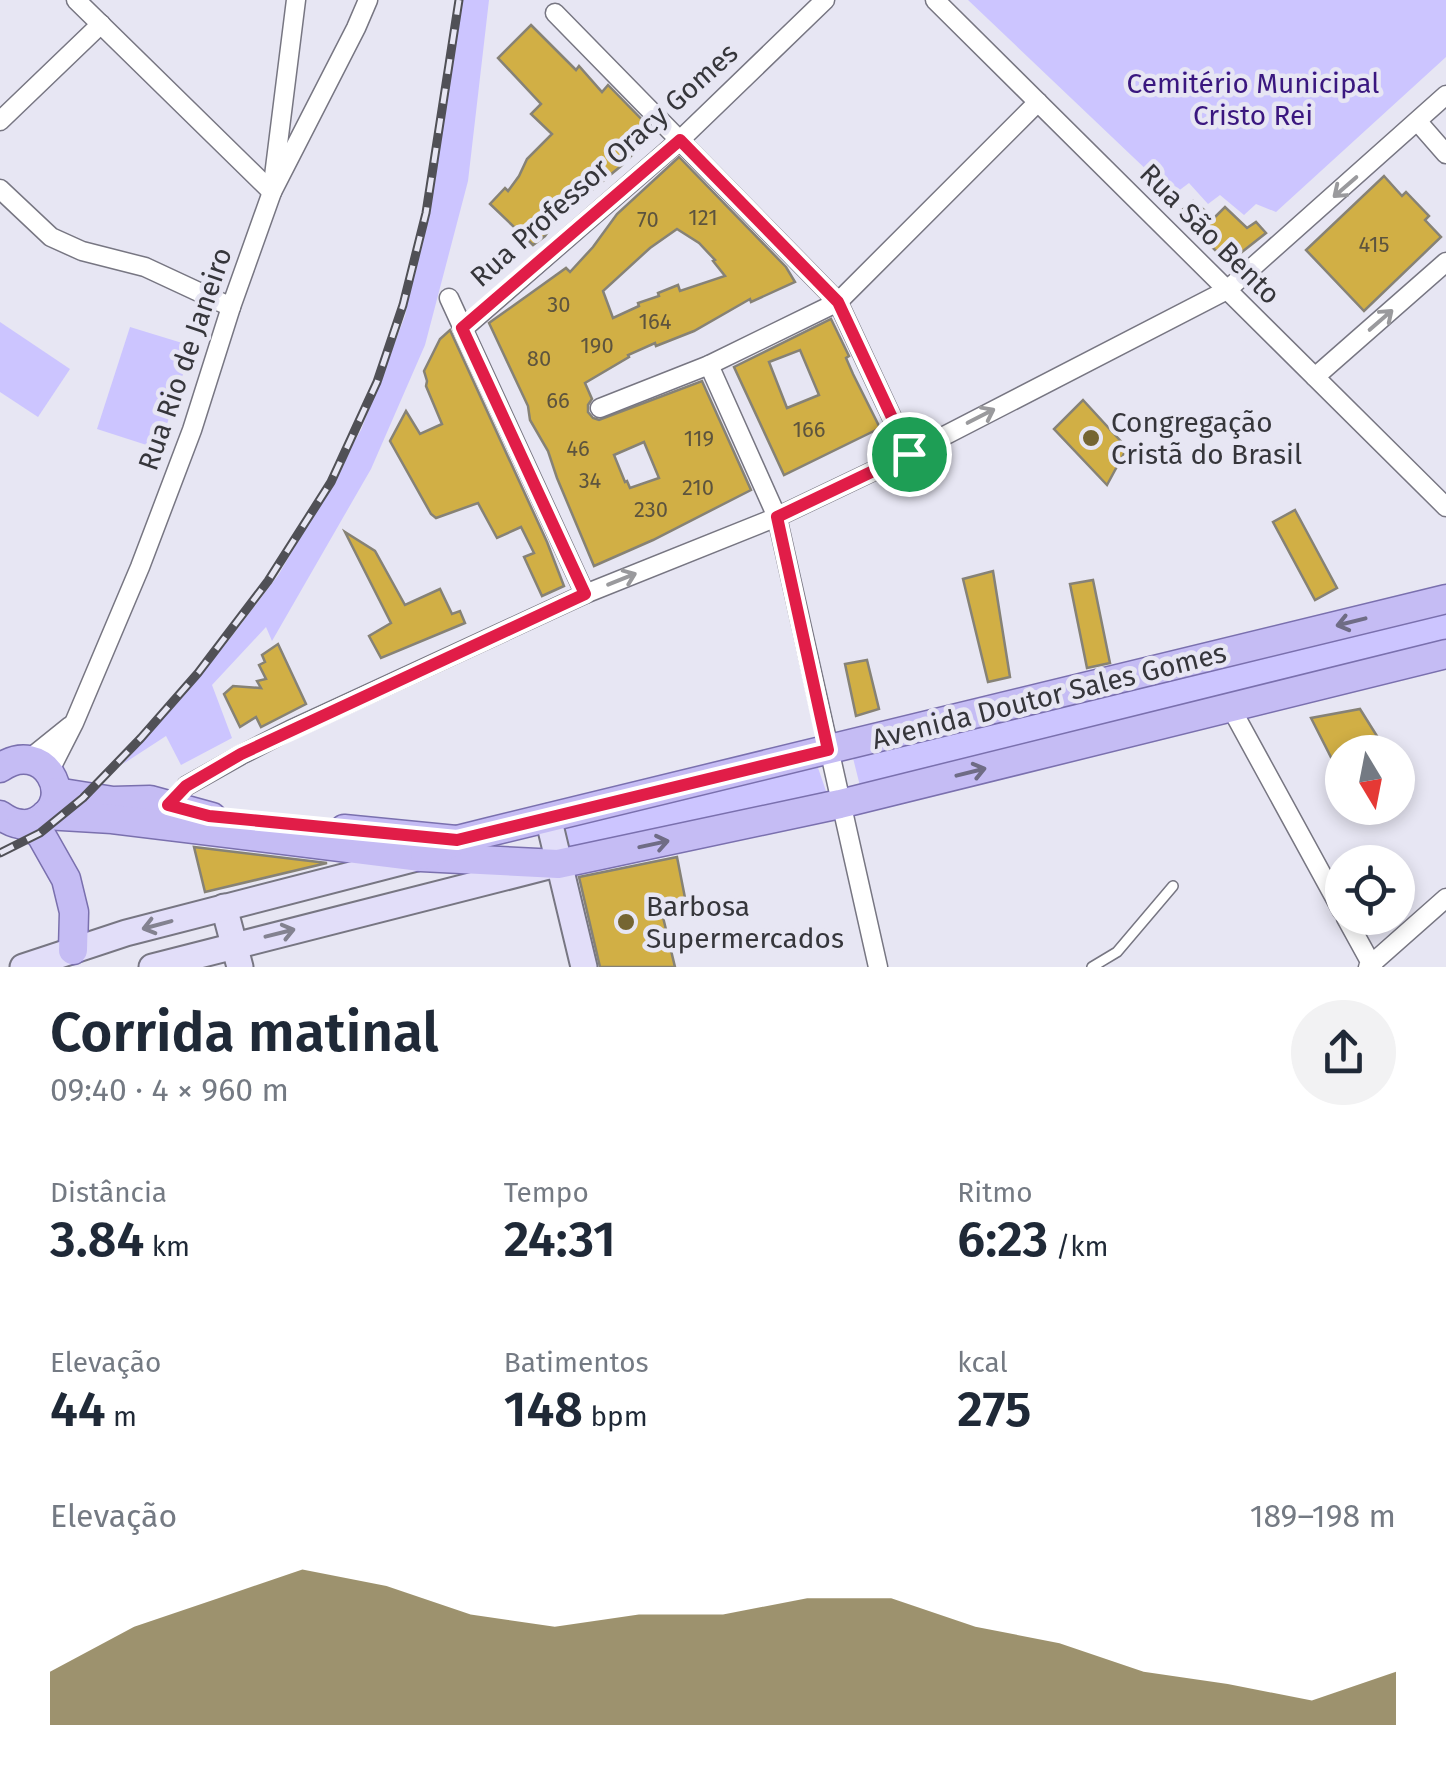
<!DOCTYPE html>
<html lang="pt">
<meta charset="utf-8">
<style>
body{margin:0;font-family:"Fira Sans",sans-serif;background:#f2f2f3;color:#1f2937;height:100vh;display:flex;flex-direction:column;font-size:38px;white-space:nowrap}
*{box-sizing:border-box;margin:0}
p{font-size:32px;color:#747a83}
.icon{flex:none;width:55px;height:55px;fill:none;stroke:currentColor;stroke-width:2;stroke-linecap:round;stroke-linejoin:round}
.map{position:relative;height:967px;overflow:hidden}
.details{display:flex;flex-direction:column;background:#fff;flex:1}
.details>*{flex:none}
.needle{width:65px;rotate:170deg}
.buttons{position:absolute;left:1325px;top:735px;display:grid;gap:20px}
.buttons a{display:grid;place-items:center;width:90px;height:90px;border-radius:50%;background:#fff;box-shadow:0 5px 15px #0003;font-size:50px}
.pin{position:absolute;display:grid;place-items:center;width:85px;height:85px;color:#fff;margin:-42px;border:5px solid #fff;border-radius:50%;box-shadow:0 2px 10px #0007}
.round{display:grid;place-items:center;flex:none;width:105px;height:105px;border-radius:52px;background:#f2f2f3}
.summary{display:flex;align-items:center;justify-content:space-between;height:170px;padding:0 50px}
h1{font-size:55px;font-weight:600;line-height:75px}
.metrics{display:grid;grid-template-columns:repeat(3,1fr);gap:15px;height:170px;padding:10px 50px}
.metrics div{display:grid;align-content:center}
.metrics b{font-size:50px;font-weight:600}
.metrics small{font-size:28px;font-weight:400}
.metrics p{font-size:28px}
.chart{height:280px;padding:20px 50px}
.chart p{display:flex;justify-content:space-between}
.chart svg{width:100%;height:180px;margin-top:10px;fill:#756532;opacity:.7}
.map>svg:first-child{display:block}
.green{fill:#ccc5ff}
.building{fill:#d1af45;stroke:#868276;stroke-width:2.5;fill-rule:evenodd}
.lines{fill:none;stroke-linecap:round;stroke-linejoin:round}
.service-casing{stroke:#777682;stroke-width:12}
.minor-casing{stroke:#777682;stroke-width:21}
.secondary-casing{stroke:#777682;stroke-width:29}
.primary-casing{stroke:#7a70ae;stroke-width:31}
.service{stroke:#fff;stroke-width:9}
.minor{stroke:#fff;stroke-width:18}
.secondary{stroke:#e2def9;stroke-width:25}
.primary{stroke:#c5bcf4;stroke-width:28}
.rail-casing{stroke:#505056;stroke-width:9}
.rail{stroke:#e7e6f3;stroke-width:5;stroke-dasharray:15;stroke-linecap:butt}
.oneway{stroke:#9a9a9d}
.oneway2{stroke:#6f6c85}
.oneway3{stroke:#838290}
.route-casing{stroke:#fff;stroke-width:20}
.route{stroke:#e11d48;stroke-width:12}
.poi-dot{fill:#756532;stroke:#e7e6f3;stroke-width:4}
.labels{text-anchor:middle;dominant-baseline:central;stroke-width:9;stroke-linejoin:round;paint-order:stroke}
.number-label{font-size:22px;fill:#5d543e}
.park-label{font-size:28px;fill:#3a177f;stroke:#e7e6f3}
.street-label{font-size:28px;fill:#36363b;stroke:#e7e6f3}
.poi-label{font-size:28px;fill:#36363b;stroke:#e7e6f3;text-anchor:start}
</style>
<div class="map">
<svg width="1446" height="967" viewBox="0 0 1446 967">
<rect width="100%" height="100%" fill="#e7e6f3"/>
<!-- green -->
<g class="green">
<polygon points="460,0 489,0 468,181 425,345 371,469 272,641 266,627 212,685 232,738 181,765 166,736 123,764 229,640 279,574 361,430 405,316 445,117"/>
<polygon points="968,0 1446,0 1446,57 1276,212 1256,204 1244,215 1220,195 1208,204 1189,183 1173,195"/>
<polygon points="0,322 70,369 38,417 0,392"/>
<polygon points="130,327 192,346 159,449 97,429"/>
<polygon points="1446,604 1446,641 860,786 852,754"/>
<polygon points="816,762 827,794 568,852 562,822"/>
</g>
<!-- building -->
<g class="building">
<polygon points="531,25 576,70 579,66 602,92 608,85 654,132 640,144 642,145 621,166 557,219 545,236 533,245 490,204 505,188 508,191 519,176 527,159 552,134 531,114 541,104 498,58"/>
<path d="M 679,157 L 786,267 L 795,282 L 751,302 L 750,299 L 694,331 L 656,346 L 655,343 L 628,355 L 629,357 L 585,383 L 592,399 L 588,405 L 588,412 L 593,418 L 599,420 L 702,381 L 751,490 L 653,540 L 594,566 L 557,478 L 548,451 L 530,420 L 528,406 L 489,323 L 566,268 L 570,272 L 593,247 L 617,214 ZM 677,229 L 699,243 L 715,260 L 713,261 L 725,276 L 680,291 L 678,285 L 658,293 L 659,296 L 638,303 L 639,306 L 613,318 L 603,291 L 650,248 ZM 644,442 L 659,478 L 630,488 L 627,481 L 625,482 L 614,455 Z"/>
<polygon points="1384,176 1402,196 1406,192 1429,216 1425,220 1441,237 1364,311 1306,250"/>
<polygon points="1193,201 1214,218 1225,207 1247,228 1256,222 1266,233 1228,263 1200,235 1202,231 1181,211"/>
<path d="M 831,319 L 849,356 L 846,358 L 853,374 L 880,428 L 784,475 L 734,367 ZM 800,350 L 819,395 L 787,408 L 769,362 Z"/>
<polygon points="450,330 547,542 564,586 542,596 524,557 534,553 521,527 497,538 478,503 436,518 431,514 390,441 406,411 420,434 442,424 426,386 427,381 424,371 440,339"/>
<polygon points="1083,400 1127,448 1107,485 1054,429"/>
<polygon points="1295,510 1337,588 1315,600 1273,522"/>
<polygon points="345,532 375,551 405,605 440,589 452,614 460,611 465,623 381,658 369,636 391,623"/>
<polygon points="993,571 1010,677 988,682 963,579"/>
<polygon points="1093,580 1110,663 1087,668 1070,584"/>
<polygon points="278,644 306,704 261,727 256,717 240,727 224,694 233,686 261,688 257,681 266,679 259,665 265,662 262,655"/>
<polygon points="867,660 879,709 856,716 845,664"/>
<polygon points="1360,709 1387,752 1342,752 1342,779 1311,718"/>
<polygon points="194,847 327,863 205,892"/>
<polygon points="677,857 687,908 662,913 675,967 600,967 579,877"/>
</g>
<g class="lines">
<defs>
<polyline id="service" points="1092,967 1117,952 1173,886"/>
<g id="minor">
<polyline points="76,0 272,192 356,28 368,0"/>
<polyline points="935,0 1446,507"/>
<polyline points="555,13 838,302 909,454"/>
<polyline points="0,121 101,24"/>
<polyline points="1418,122 1446,154"/>
<polyline points="0,189 51,237 82,251 145,267 231,307"/>
<polyline points="449,298 585,594"/>
<polyline points="463,329 680,140 825,0"/>
<polyline points="709,365 777,517 878,967"/>
<polyline points="1315,377 1446,262"/>
<polyline points="600,408 709,365 838,302 1038,102"/>
<polyline points="1231,708 1342,911"/>
<polyline points="29,759 70,726"/>
<polyline points="49,772 74,723 140,567 192,430 231,307 272,192 296,0"/>
<polyline points="186,786 241,755 290,730 585,594 777,517 909,454 1227,290 1446,95"/>
<polyline points="1346,918 1373,967"/>
<polyline points="1368,967 1446,898"/>
</g>
<g id="secondary">
<polyline points="548,817 584,967"/>
<polyline points="224,907 240,967"/>
<polyline points="23,967 126,933 417,858"/>
<polyline points="152,967 545,867"/>
</g>
<g id="primary">
<path d="M 0,768 C 43,737 79,799 37,821 C 24,828 11,823 0,815"/>
<polyline points="56,792 113,801 150,800 212,817"/>
<polyline points="45,815 112,819 421,857 558,864 840,804 1446,654"/>
<polyline points="21,824 40,833 66,879 74,912 73,950"/>
<polyline points="344,829 456,840"/>
<polyline points="425,855 457,840 489,832 1446,599"/>
</g>
</defs>
<!-- service casing -->
<use href="#service" class="service-casing"/>
<!-- minor casing -->
<use href="#minor" class="minor-casing"/>
<!-- secondary casing -->
<use href="#secondary" class="secondary-casing"/>
<!-- primary casing -->
<use href="#primary" class="primary-casing"/>
<!-- service -->
<use href="#service" class="service"/>
<!-- minor -->
<use href="#minor" class="minor"/>
<!-- secondary -->
<use href="#secondary" class="secondary"/>
<!-- primary -->
<use href="#primary" class="primary"/>
<defs>
<polyline id="rail" points="0,853 40,833 83,798 141,738 198,673 268,581 331,482 377,382 403,305 426,213 459,0"/>
</defs>
<!-- rail casing -->
<use href="#rail" class="rail-casing"/>
<!-- rail -->
<use href="#rail" class="rail"/>
</g>
<!-- one-way arrows -->
<defs><path id="oneway-shaft" d="M-6 0H5M1.5-3L5.5 0L1.5 3" fill="none" stroke-width="1.6" stroke-linecap="round" stroke-linejoin="round" transform="scale(2.5)"/></defs>
<g class="oneway">
<use href="#oneway-shaft" transform="translate(1345 187) rotate(139)"/>
<use href="#oneway-shaft" transform="translate(1381 320) rotate(-41)"/>
<use href="#oneway-shaft" transform="translate(981 416) rotate(-27)"/>
<use href="#oneway-shaft" transform="translate(622 579) rotate(-22)"/>
</g>
<g class="oneway2">
<use href="#oneway-shaft" transform="translate(1351 622) rotate(166)"/>
<use href="#oneway-shaft" transform="translate(971 772) rotate(-14)"/>
<use href="#oneway-shaft" transform="translate(654 844) rotate(-12)"/>
</g>
<g class="oneway3">
<use href="#oneway-shaft" transform="translate(157 925) rotate(165)"/>
<use href="#oneway-shaft" transform="translate(280 933) rotate(-14)"/>
</g>
<g class="lines">
<defs>
<polygon id="route" points="680,140 838,302 909,454 777,517 828,750 457,840 209,816 168,805 186,786 241,754 585,594 462,328"/>
</defs>
<!-- route casing -->
<use href="#route" class="route-casing"/>
<!-- route -->
<use href="#route" class="route"/>
</g>
<!-- markers -->
<g class="poi-dot">
<circle cx="1091" cy="438" r="10"/>
<circle cx="626" cy="922" r="10"/>
</g>
<g class="labels">
<!-- number labels -->
<g class="number-label">
<text x="703" y="217">121</text>
<text x="648" y="219">70</text>
<text x="1374" y="244">415</text>
<text x="559" y="304">30</text>
<text x="655" y="321">164</text>
<text x="597" y="345">190</text>
<text x="539" y="358">80</text>
<text x="558" y="400">66</text>
<text x="809" y="429">166</text>
<text x="699" y="438">119</text>
<text x="578" y="448">46</text>
<text x="590" y="480">34</text>
<text x="698" y="487">210</text>
<text x="651" y="509">230</text>
</g>
<!-- park labels -->
<g class="park-label">
<text x="1253" y="83">Cemitério Municipal<tspan x="1253" dy="32">Cristo Rei</tspan></text>
</g>
<!-- street labels -->
<g class="street-label">
<text transform="translate(604 165) rotate(-42)">Rua Professor Oracy Gomes</text>
<text transform="translate(1210 234) rotate(45)">Rua São Bento</text>
<text transform="translate(185 359) rotate(-71)">Rua Rio de Janeiro</text>
<text transform="translate(1049 696) rotate(-14)">Avenida Doutor Sales Gomes</text>
</g>
<!-- poi labels -->
<g class="poi-label">
<text x="1111" y="422">Congregação<tspan x="1111" dy="32">Cristã do Brasil</tspan></text>
<text x="646" y="906">Barbosa<tspan x="646" dy="32">Supermercados</tspan></text>
</g>
</g>
</svg>
<div class="buttons">
<a><svg class="needle" viewBox="-14 -14 28 28"><path d="M0-13l5 13h-10z" fill="#e53935"/><path d="M0 13l5-13h-10z" fill="#747a83"/></svg></a>
<a><svg class="icon" aria-label="locate" viewBox="0 0 24 24"><circle cx="12" cy="12" r="6"/><path d="M12 2v4M12 18v4M2 12h4M18 12h4"/></svg></a>
</div>
<div class="pin" style="left:909px;top:454px;background:#1e9e55"><svg class="icon" aria-label="arrive" viewBox="0 0 24 24"><path d="M6 21V4h12l-3 4 3 4H6"/></svg></div>
</div>
<section class="details">
<div class="summary"><div><h1>Corrida matinal</h1><p>09:40 · 4 × 960 m</p></div><a class="round"><svg class="icon" aria-label="share" viewBox="0 0 24 24"><path d="M12 15V3M7 8l5-5 5 5M5 13v7h14v-7"/></svg></a></div>
<div class="metrics">
<div><p>Distância</p><b>3.84<small> km</small></b></div>
<div><p>Tempo</p><b>24:31</b></div>
<div><p>Ritmo</p><b>6:23<small> /km</small></b></div>
</div>
<div class="metrics">
<div><p>Elevação</p><b>44<small> m</small></b></div>
<div><p>Batimentos</p><b>148<small> bpm</small></b></div>
<div><p>kcal</p><b>275</b></div>
</div>
<div class="chart"><p><span>Elevação</span>189–198 m</p>
<svg viewBox="0 0 160 44" preserveAspectRatio="none"><path d="M0 44V31L10 20L20 13L30 6L40 10L50 17L60 20L70 17L80 17L90 13L100 13L110 20L120 24L130 31L140 34L150 38L160 31V44z"/></svg>
</div>
</section>
